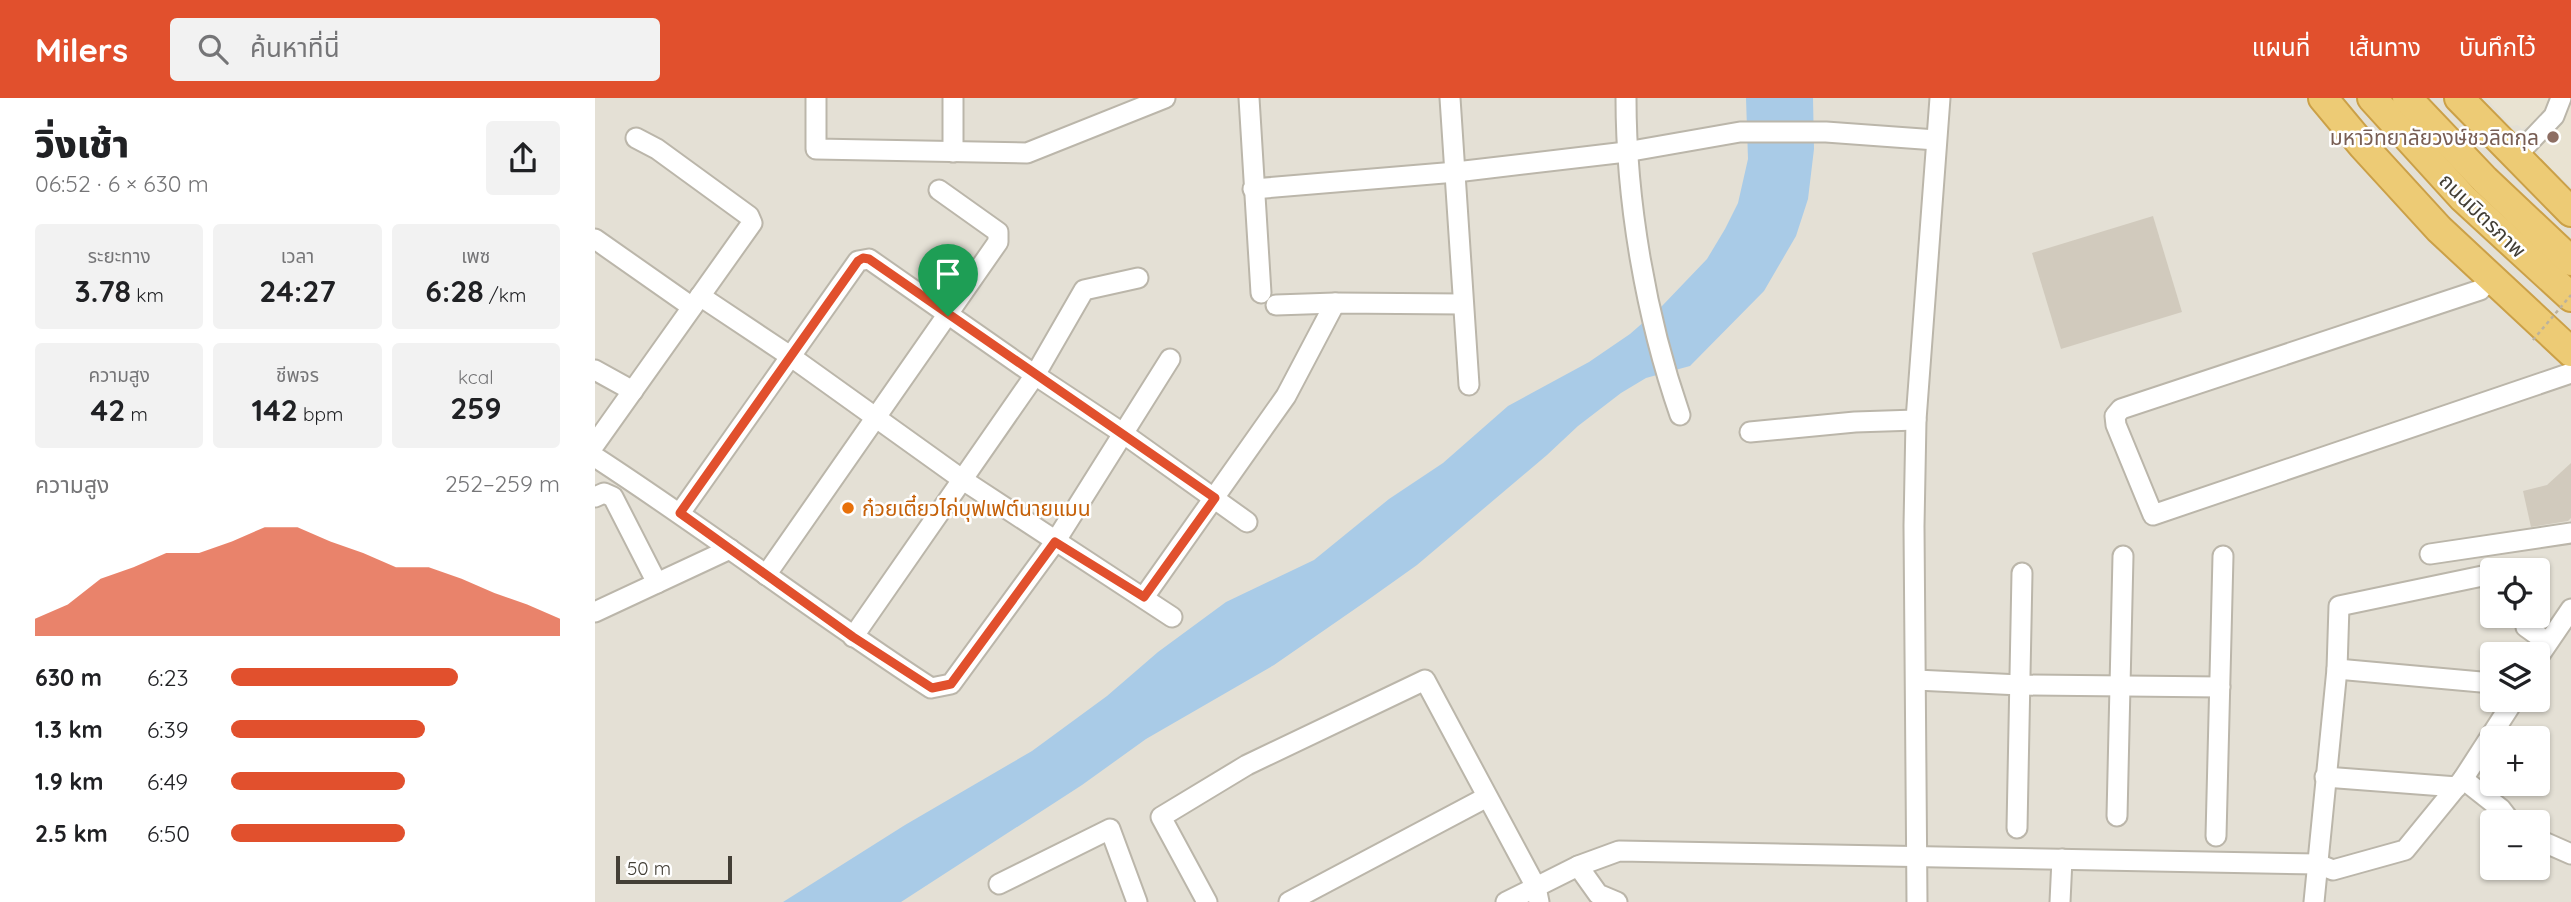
<!DOCTYPE html>
<html lang="th">
<meta charset="utf-8">
<style>
body{margin:0;font-family:Quicksand,"Noto Sans Thai",sans-serif;background:#f2f2f2;color:#202124;height:100vh;display:flex;flex-direction:column;font-size:26px;white-space:nowrap}
*{box-sizing:border-box;margin:0}
p{font-size:23px;color:#757577}
.icon{flex:none;width:38px;height:38px;fill:none;stroke:currentColor;stroke-width:2;stroke-linecap:round;stroke-linejoin:round}
.map{position:relative;flex:1;overflow:hidden}
.details{display:flex;flex-direction:column;background:#fff;width:595px}
.details>*{flex:none}
.fabs{position:absolute;left:1885px;top:460px;display:grid;gap:14px}
.fabs a{display:grid;place-items:center;width:70px;height:70px;border-radius:7px;background:#fff;box-shadow:0 2px 5px #0004;font-size:35px}
.scale{position:absolute;left:21px;bottom:18px;width:116px;box-sizing:border-box;padding-left:7px;border:4px solid #433f36;border-top:0;font-size:19px;line-height:24px;white-space:nowrap;color:#433f36;-webkit-text-stroke:5px #fff;paint-order:stroke}
.pin{position:absolute;display:grid;place-items:center;width:60px;height:60px;color:#fff;margin:-72px -30px;border-radius:50% 50% 50% 0;rotate:-45deg;box-shadow:0 0 7px #0007}
.pin .icon{rotate:45deg}
.round{display:grid;place-items:center;flex:none;width:74px;height:74px;border-radius:7px;background:#f2f2f2}
.summary{display:flex;align-items:center;justify-content:space-between;height:119px;padding:0 35px}
h1{font-size:38px;font-weight:800;line-height:52px}
.metrics{display:grid;grid-template-columns:repeat(3,1fr);gap:10px;height:119px;padding:7px 35px}
.metrics div{display:grid;align-content:center;border-radius:7px;background:#f2f2f2;text-align:center}
.metrics b{font-size:30px;font-weight:800}
.metrics small{font-size:19px;font-weight:400}
.metrics p{font-size:19px}
.chart{height:196px;padding:14px 35px}
.chart p{display:flex;justify-content:space-between}
.chart svg{width:100%;height:126px;margin-top:7px;fill:#e1502d;opacity:.7}
ul{padding:0 35px;list-style:none;font-size:23px}
li{display:grid;grid-template-columns:112px 84px 1fr;align-items:center;height:52px}
li i{height:18px;border-radius:9px;background:#e1502d}
header{display:flex;align-items:center;gap:42px;box-sizing:border-box;height:98px;padding:0 35px;background:#e1502d;color:#fff}
header strong{font-size:33px}
nav{display:flex;gap:38px;margin-inline-start:auto;font-size:24px}
.search{width:490px;height:63px;background:#f2f2f2;display:flex;align-items:center;gap:18px;box-sizing:border-box;padding:0 24px;border-radius:7px;color:#757577;font-size:26px}
main{display:flex;flex:1;min-height:0}
.map>svg:first-child{display:block}
.residential{fill:#e4e0d5;fill-rule:evenodd}
.education{fill:#e9e3d2}
.water{fill:#a9cbe7}
.building{fill:#d1cabd}
.lines{fill:none;stroke-linecap:round;stroke-linejoin:round}
.minor-casing{stroke:#bbb6aa;stroke-width:23}
.highway-casing{stroke:#cba047;stroke-width:32}
.minor{stroke:#fff;stroke-width:19}
.highway{stroke:#edcb75;stroke-width:28}
.path-bridge{stroke:#bcb29d;stroke-width:2.5;stroke-dasharray:3.5 3.5;stroke-linecap:butt}
.route-casing{stroke:#fff;stroke-width:14}
.route{stroke:#e1502d;stroke-width:9}
.education-dot{fill:#8d6e63;stroke:#fff;stroke-width:2.5}
.food-dot{fill:#e8710a;stroke:#fff;stroke-width:2.5}
.labels{text-anchor:middle;dominant-baseline:central;stroke-width:5;stroke-linejoin:round;paint-order:stroke}
.education-label{font-size:21px;fill:#785e54;stroke:#fff;text-anchor:end}
.street-label{font-size:21px;fill:#433f36;stroke:#fff}
.food-label{font-size:21px;fill:#c56008;stroke:#fff;text-anchor:start}
</style>
<header>
<strong>Milers</strong>
<div class="search"><svg class="icon" aria-label="search" viewBox="0 0 24 24"><circle cx="10" cy="10" r="6"/><path d="M15 15l6 6"/></svg>ค้นหาที่นี่</div>
<nav><a>แผนที่</a><a>เส้นทาง</a><a>บันทึกไว้</a></nav>
</header>
<main>
<section class="details">
<div class="summary"><div><h1>วิ่งเช้า</h1><p>06:52 · 6 × 630 m</p></div><a class="round"><svg class="icon" aria-label="share" viewBox="0 0 24 24"><path d="M12 15V3M7 8l5-5 5 5M5 13v7h14v-7"/></svg></a></div>
<div class="metrics">
<div><p>ระยะทาง</p><b>3.78<small> km</small></b></div>
<div><p>เวลา</p><b>24:27</b></div>
<div><p>เพซ</p><b>6:28<small> /km</small></b></div>
</div>
<div class="metrics">
<div><p>ความสูง</p><b>42<small> m</small></b></div>
<div><p>ชีพจร</p><b>142<small> bpm</small></b></div>
<div><p>kcal</p><b>259</b></div>
</div>
<div class="chart"><p><span>ความสูง</span>252–259 m</p>
<svg viewBox="0 0 160 44" preserveAspectRatio="none"><path d="M0 44V38L10 33L20 24L30 20L40 15L50 15L60 11L70 6L80 6L90 11L100 15L110 20L120 20L130 24L140 29L150 33L160 38V44z"/></svg>
</div>
<ul>
<li><b>630 m</b>6:23<i style="width:69%"></i></li>
<li><b>1.3 km</b>6:39<i style="width:59%"></i></li>
<li><b>1.9 km</b>6:49<i style="width:53%"></i></li>
<li><b>2.5 km</b>6:50<i style="width:53%"></i></li>
</ul>
</section>
<div class="map">
<svg width="1976" height="804" viewBox="0 0 1976 804">
<rect width="100%" height="100%" fill="#f1eee7"/>
<!-- residential -->
<path class="residential" d="M 0,0 L 1944,0 L 1976,32 L 1976,804 L 0,804 ZM 1897,472 L 1942,472 L 1942,518 L 1897,518 ZM 1897,556 L 1942,556 L 1942,602 L 1897,602 ZM 1897,640 L 1942,640 L 1942,686 L 1897,686 ZM 1897,724 L 1942,724 L 1942,770 L 1897,770 Z"/>
<!-- education -->
<polygon class="education" points="1891,0 1976,0 1976,89 1944,59 1943,50 1946,47 1932,28 1927,31 1923,27 1916,28"/>
<!-- water -->
<polygon class="water" points="1151,0 1218,0 1219,51 1213,101 1201,138 1169,193 1095,268 1051,280 1026,295 983,328 952,357 822,467 770,504 679,567 551,641 487,687 306,804 188,804 310,727 437,653 512,598 563,554 631,504 719,462 794,401 848,365 913,308 994,264 1035,236 1067,208 1112,161 1130,131 1143,105 1153,61"/>
<!-- building -->
<g class="building">
<polygon points="1558,118 1587,214 1466,251 1437,155"/>
<polygon points="1976,365 1976,420 1973,423 1936,429 1928,393 1952,387"/>
</g>
<g class="lines">
<defs>
<g id="minor">
<polyline points="221,0 221,51 432,55 570,0"/>
<polyline points="654,0 666,195"/>
<polyline points="855,0 874,287"/>
<path d="M 1031,0 C 1031,104 1051,219 1085,317"/>
<polyline points="358,54 358,0"/>
<polyline points="1920,59 1959,18 1966,0"/>
<polyline points="658,91 861,74 1031,54 1145,34 1231,34 1341,42"/>
<polyline points="0,141 97,209"/>
<polyline points="1896,179 1885,192 1526,311 1520,318 1521,327 1558,417 1976,275"/>
<polyline points="105,198 195,258 368,382 577,519"/>
<polyline points="681,207 740,205 868,206"/>
<polyline points="0,272 38,293"/>
<polyline points="1155,334 1260,324 1321,322"/>
<polyline points="0,346 157,125 154,118 62,51 41,40"/>
<path d="M 0,359 C 114,433 222,516 336,590 L 356,586 L 460,444 L 575,261"/>
<polyline points="0,399 9,395 18,399 62,485"/>
<polyline points="85,415 263,163 274,161 440,277 529,336 652,424"/>
<polyline points="1835,456 1976,435"/>
<polyline points="1912,472 1925,472"/>
<polyline points="171,477 403,144 403,134 344,92"/>
<polyline points="549,499 691,298 740,205"/>
<polyline points="0,514 135,451"/>
<polyline points="1932,518 1931,529 1952,544"/>
<polyline points="258,539 440,277 489,192 543,180"/>
<polyline points="1942,561 1976,511"/>
<polyline points="1742,571 1897,585"/>
<polyline points="1321,582 1425,587 1625,589"/>
<polyline points="1730,679 1862,689"/>
<polyline points="1868,681 1906,711 1916,724"/>
<polyline points="1522,718 1528,458"/>
<polyline points="1422,730 1427,475"/>
<polyline points="1621,738 1628,458"/>
<polyline points="1942,741 1976,756"/>
<polyline points="983,768 1003,796 1022,804"/>
<polyline points="404,786 515,731 542,804"/>
<polyline points="612,804 566,719 652,667 830,582 941,789 944,804"/>
<polyline points="694,804 892,699"/>
<polyline points="911,804 983,768 1024,753 1723,766 1738,772 1810,752 1868,681 1919,602"/>
<polyline points="1322,804 1319,428 1321,322 1345,0"/>
<polyline points="1465,804 1467,761"/>
<polyline points="1719,804 1742,571 1744,508 1897,476"/>
</g>
<g id="highway">
<polyline points="1728,0 1768,48 1844,131 1976,254"/>
<polyline points="1777,0 1868,100 1976,199"/>
<polyline points="1812,0 1890,82 1976,163"/>
<polyline points="1864,0 1976,114"/>
</g>
</defs>
<!-- minor casing -->
<use href="#minor" class="minor-casing"/>
<!-- highway casing -->
<use href="#highway" class="highway-casing"/>
<!-- minor -->
<use href="#minor" class="minor"/>
<!-- highway -->
<use href="#highway" class="highway"/>
<!-- path-bridge -->
<polyline class="path-bridge" points="1938,242 1976,197"/>
</g>
<g class="lines">
<defs>
<polygon id="route" points="268,160 274,161 620,400 549,499 460,444 356,586 337,590 258,539 85,415 263,163"/>
</defs>
<!-- route casing -->
<use href="#route" class="route-casing"/>
<!-- route -->
<use href="#route" class="route"/>
</g>
<!-- markers -->
<circle class="education-dot" cx="1958" cy="39" r="7"/>
<circle class="food-dot" cx="253" cy="410" r="7"/>
<g class="labels">
<!-- education labels -->
<g class="education-label">
<text x="1944" y="39">มหาวิทยาลัยวงษ์ชวลิตกุล</text>
</g>
<!-- street labels -->
<g class="street-label">
<text transform="translate(1888 117) rotate(44)">ถนนมิตรภาพ</text>
</g>
<!-- food labels -->
<g class="food-label">
<text x="267" y="410">ก๋วยเตี๋ยวไก่บุฟเฟต์นายแมน</text>
</g>
</g>
</svg>
<div class="fabs">
<a><svg class="icon" aria-label="locate" viewBox="0 0 24 24"><circle cx="12" cy="12" r="6"/><path d="M12 2v4M12 18v4M2 12h4M18 12h4"/></svg></a>
<a><svg class="icon" aria-label="layers" viewBox="0 0 24 24"><path d="M12 4l9 5-9 5-9-5zM3 14l9 5 9-5"/></svg></a>
<a>+</a>
<a>−</a>
</div>
<div class="scale">50 m</div>
<div class="pin" style="left:353px;top:218px;background:#1e9e55"><svg class="icon" aria-label="arrive" viewBox="0 0 24 24"><path d="M6 21V4h12l-3 4 3 4H6"/></svg></div>
</div>
</main>
